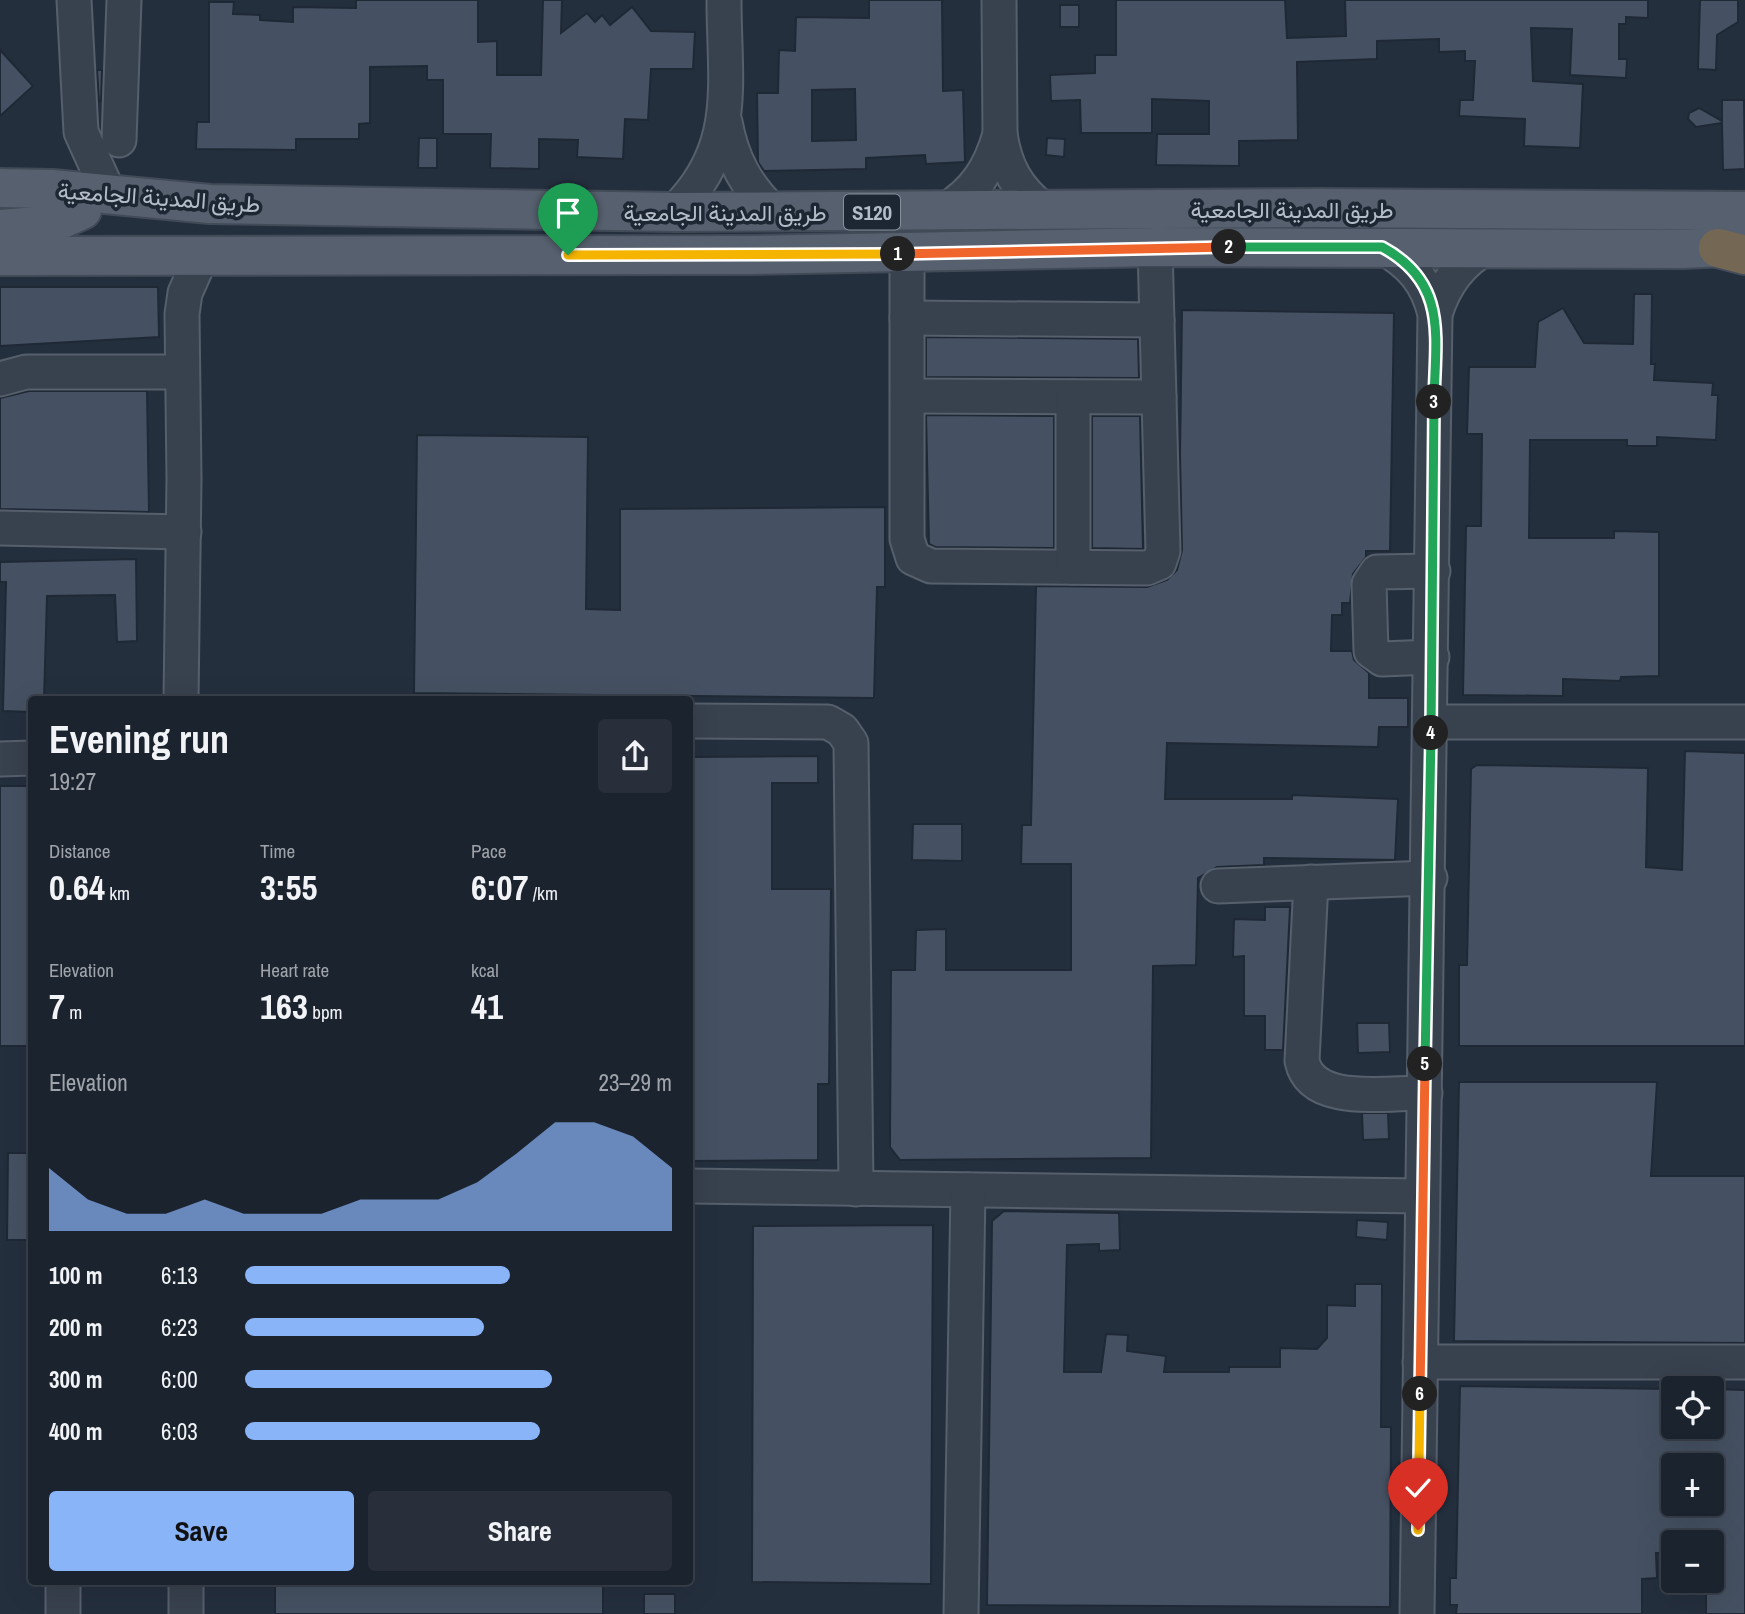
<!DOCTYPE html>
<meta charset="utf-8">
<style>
body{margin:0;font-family:"Archivo Narrow",Vazirmatn,sans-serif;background:#282f3a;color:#f1f3f6;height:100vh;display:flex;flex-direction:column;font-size:26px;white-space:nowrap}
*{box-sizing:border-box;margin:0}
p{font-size:23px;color:#a0a4aa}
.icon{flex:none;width:38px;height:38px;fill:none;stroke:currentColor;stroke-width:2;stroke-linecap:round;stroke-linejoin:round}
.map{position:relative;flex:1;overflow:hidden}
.drawer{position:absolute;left:28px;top:696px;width:665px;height:889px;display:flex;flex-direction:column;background:#1b232e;border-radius:7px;box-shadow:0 7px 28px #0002,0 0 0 2px #39404a}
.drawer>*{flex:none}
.tools{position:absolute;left:1661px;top:1376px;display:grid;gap:14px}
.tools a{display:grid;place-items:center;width:63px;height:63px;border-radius:7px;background:#1b232e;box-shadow:0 7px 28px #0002,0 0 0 2px #39404a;font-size:35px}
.pin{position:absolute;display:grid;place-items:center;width:60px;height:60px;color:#fff;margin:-72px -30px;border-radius:50% 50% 50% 0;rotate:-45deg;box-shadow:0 0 7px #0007}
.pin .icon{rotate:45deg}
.km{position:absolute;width:35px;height:35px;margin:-18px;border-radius:50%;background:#222;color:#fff;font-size:19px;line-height:35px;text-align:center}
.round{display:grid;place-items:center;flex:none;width:74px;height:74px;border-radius:7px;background:#282f3a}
.head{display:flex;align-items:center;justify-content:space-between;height:119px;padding:0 21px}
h1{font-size:38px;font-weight:800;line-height:52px}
.figures{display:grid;grid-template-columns:repeat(3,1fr);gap:10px;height:119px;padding:7px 21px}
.figures div{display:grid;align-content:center}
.figures b{font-size:35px;font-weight:800}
.figures small{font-size:19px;font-weight:400}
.figures p{font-size:19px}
.chart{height:196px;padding:14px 21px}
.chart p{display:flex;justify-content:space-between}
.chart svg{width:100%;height:126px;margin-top:7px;fill:#8ab4f8;opacity:.7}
.action{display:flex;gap:14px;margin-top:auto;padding:14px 21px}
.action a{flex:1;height:80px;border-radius:7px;background:#8ab4f8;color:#111;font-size:28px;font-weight:800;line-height:80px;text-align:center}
.action a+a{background:#282f3a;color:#f1f3f6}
ul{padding:0 21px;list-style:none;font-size:23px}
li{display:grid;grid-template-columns:112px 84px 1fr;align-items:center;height:52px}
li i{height:18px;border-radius:9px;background:#8ab4f8}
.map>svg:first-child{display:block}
.building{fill:#455162;stroke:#1f2835;stroke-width:2;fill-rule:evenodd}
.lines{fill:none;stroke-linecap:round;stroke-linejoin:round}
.minor-casing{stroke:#565f6c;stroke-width:37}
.major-casing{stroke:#414a57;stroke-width:42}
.highway-casing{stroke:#434c59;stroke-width:42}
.minor{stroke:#38414e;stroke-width:33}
.major{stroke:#56606e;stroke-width:38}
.highway{stroke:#746855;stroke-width:38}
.split-1-casing{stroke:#fff;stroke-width:14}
.split-2-casing{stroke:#fff;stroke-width:14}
.split-3-casing{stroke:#fff;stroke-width:14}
.split-4-casing{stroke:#fff;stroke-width:14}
.split-5-casing{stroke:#fff;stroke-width:14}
.split-6-casing{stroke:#fff;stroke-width:14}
.split-7-casing{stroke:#fff;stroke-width:14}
.split-1{stroke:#f5b400;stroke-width:9}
.split-2{stroke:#f0652b;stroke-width:9}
.split-3{stroke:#22a559;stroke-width:9}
.split-4{stroke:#22a559;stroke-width:9}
.split-5{stroke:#22a559;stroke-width:9}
.split-6{stroke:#f0652b;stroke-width:9}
.split-7{stroke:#f5b400;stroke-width:9}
.labels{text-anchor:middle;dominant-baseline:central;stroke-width:7;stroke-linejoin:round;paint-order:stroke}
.shield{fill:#1d2633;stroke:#878f9c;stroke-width:2}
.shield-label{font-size:21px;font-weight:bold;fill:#b4bcc9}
.street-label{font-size:23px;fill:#b4bcc9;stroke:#1d2633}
</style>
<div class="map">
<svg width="1745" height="1614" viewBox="0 0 1745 1614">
<rect width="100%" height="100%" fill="#242f3e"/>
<!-- building -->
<g class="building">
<polygon points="356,0 478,0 478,42 497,41 497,75 541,75 543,0 562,0 561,33 587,13 595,22 602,15 610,25 632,7 651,31 695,32 693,69 651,69 648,120 625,119 623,159 577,157 578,140 539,139 539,169 490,168 491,134 443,134 443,80 427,80 427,66 370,67 370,123 359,124 359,139 296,139 296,150 196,149 197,122 209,122 209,2 234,2 233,14 260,15 260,20 293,22 293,7 356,8"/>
<path d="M 869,0 L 942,0 L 943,91 L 963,90 L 965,162 L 926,164 L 925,155 L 866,158 L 866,169 L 764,171 L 758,162 L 757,93 L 778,93 L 779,50 L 795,51 L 796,17 L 869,18 ZM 855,89 L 856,140 L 812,141 L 812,90 Z"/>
<polygon points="1116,0 1285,0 1287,38 1346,36 1345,0 1648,0 1648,18 1626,17 1626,24 1619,24 1619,59 1627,59 1626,78 1570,75 1572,29 1531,28 1533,81 1583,84 1580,148 1524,146 1525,119 1459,116 1460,100 1473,100 1475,61 1465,61 1465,51 1439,52 1439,39 1377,41 1377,59 1297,62 1298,140 1239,141 1239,166 1156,165 1157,134 1209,134 1209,101 1152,99 1152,133 1081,133 1080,100 1051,101 1050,75 1095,73 1095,55 1116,55"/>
<polygon points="1700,0 1738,0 1738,22 1717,35 1716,70 1698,69"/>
<rect x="1060" y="5" width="19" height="22"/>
<polygon points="0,50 33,86 0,116"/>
<polygon points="97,70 102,70 101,101 99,101"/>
<polygon points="1722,100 1744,100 1745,169 1723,170 1722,123 1696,127 1688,119 1689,113 1699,108 1722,121"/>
<polygon points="419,138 437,138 437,168 418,168"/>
<polygon points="1047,138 1065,139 1064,157 1046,155"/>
<polygon points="0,287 158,287 159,337 0,346"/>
<polygon points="1634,294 1652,294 1651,364 1655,364 1654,380 1713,383 1712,395 1718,395 1716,440 1657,437 1657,446 1627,446 1627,440 1530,440 1529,538 1614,538 1614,531 1659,532 1659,676 1621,677 1620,681 1563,679 1563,696 1463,695 1466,526 1481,526 1482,434 1467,434 1469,367 1535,367 1538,322 1563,308 1584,343 1633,344"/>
<polygon points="1182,310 1394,313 1390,551 1366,551 1366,557 1353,574 1350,603 1342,603 1342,615 1332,615 1331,651 1352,651 1354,660 1369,673 1369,698 1408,698 1408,727 1379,727 1378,747 1167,743 1165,799 1292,799 1292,795 1398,799 1395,860 1264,858 1264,865 1217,867 1198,878 1196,965 1153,966 1151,1158 900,1160 890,1147 891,970 915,970 916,930 946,929 946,970 1071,970 1071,864 1021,864 1022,825 1031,825 1036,586 1147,587 1167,580 1177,570 1182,550 1180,455"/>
<polygon points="926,337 1138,339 1139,378 926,377"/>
<polygon points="29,391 147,391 149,512 0,509 0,398"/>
<polygon points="926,415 1054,416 1054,548 935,547 929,544"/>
<polygon points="1092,416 1140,416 1143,549 1092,548"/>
<polygon points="417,435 588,437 586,609 620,610 620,509 885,507 885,587 877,587 874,698 414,693"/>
<polygon points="136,559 137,641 117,642 115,595 47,596 44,700 32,700 32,712 3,711 6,582 0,582 0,562"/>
<polygon points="1685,751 1745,753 1745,1046 1459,1046 1459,965 1467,965 1471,769 1477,765 1648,768 1646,867 1682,870"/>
<polygon points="818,756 818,783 772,783 772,889 831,889 829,1084 818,1084 818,1160 691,1161 690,757"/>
<rect x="0" y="786" width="32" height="260"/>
<polygon points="913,824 962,824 962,861 912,860"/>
<polygon points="1265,907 1290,907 1283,1050 1265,1050 1265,1016 1244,1016 1244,956 1233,957 1234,919 1265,920"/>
<polygon points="1357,1023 1389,1023 1390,1052 1358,1053"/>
<polygon points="1459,1082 1657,1082 1651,1176 1745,1176 1745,1343 1454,1341"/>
<polygon points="1362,1113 1388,1113 1389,1139 1363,1140"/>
<polygon points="8,1153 32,1153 32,1240 7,1240"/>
<polygon points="1004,1211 1119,1213 1120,1250 1099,1251 1099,1244 1067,1245 1064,1372 1101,1372 1106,1334 1128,1335 1127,1351 1166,1356 1164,1372 1229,1372 1229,1367 1280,1367 1280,1348 1317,1349 1327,1338 1327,1305 1355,1306 1355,1284 1382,1284 1381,1427 1391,1427 1390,1607 987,1605 992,1221"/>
<polygon points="1357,1220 1388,1222 1387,1240 1356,1237"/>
<polygon points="933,1225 931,1584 752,1582 753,1226"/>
<path d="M 1460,1386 L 1673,1389 L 1673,1426 L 1712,1426 L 1712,1389 L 1745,1390 L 1745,1614 L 1706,1614 L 1706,1580 L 1712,1580 L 1712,1542 L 1673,1542 L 1673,1553 L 1656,1553 L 1657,1578 L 1642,1579 L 1642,1614 L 1456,1614 L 1457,1605 L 1450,1605 L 1450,1578 L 1456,1578 ZM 1673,1465 L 1712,1465 L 1712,1503 L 1673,1503 Z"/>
<rect x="275" y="1582" width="328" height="32"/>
<rect x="644" y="1594" width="31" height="20"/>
</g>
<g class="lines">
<defs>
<g id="minor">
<polyline points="74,0 81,132 109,194"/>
<path d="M 999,0 L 1000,134 C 1005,167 1017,189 1043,209"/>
<path d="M 725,122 C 732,160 746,186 774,213"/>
<polyline points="119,140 124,0"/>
<path d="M 944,211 C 975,192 990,169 1000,134"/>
<path d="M 674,212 C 740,148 724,84 724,0"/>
<path d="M 1382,247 C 1411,263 1427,282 1435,314 L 1417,1614"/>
<polyline points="907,254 907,539 913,558 931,566 1147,568 1159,563 1163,551 1155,247"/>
<path d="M 1435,314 C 1445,283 1460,263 1488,246"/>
<polyline points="907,318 1157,320"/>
<polyline points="0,379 26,372 182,372"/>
<polyline points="908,396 1159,397"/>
<polyline points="0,528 184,532"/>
<polyline points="1073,567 1073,397"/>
<polyline points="1432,657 1382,659 1371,651 1369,584 1377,572 1433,571"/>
<polyline points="181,700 184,479 182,314 185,293 202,255"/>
<polyline points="690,721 828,722 842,730 851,743 856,1189"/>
<polyline points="1431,722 1745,722"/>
<polyline points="0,759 32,758"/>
<path d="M 1311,882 L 1302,1061 C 1312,1107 1388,1092 1425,1093"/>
<polyline points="1218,886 1430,878"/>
<polyline points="690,1186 1422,1196"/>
<polyline points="1420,1362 1745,1362"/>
<polyline points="63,1614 63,1582"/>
<polyline points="186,1614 186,1582"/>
<polyline points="961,1614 968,1190"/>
</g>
<g id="major">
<polyline points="0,188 52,189 210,204 674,212 1320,208 1745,211"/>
<polyline points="0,229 49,225 82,210"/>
<polyline points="0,256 750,255 1155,247 1683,249 1745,246"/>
</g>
<polyline id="highway" points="1718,248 1745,255"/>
</defs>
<!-- minor casing -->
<use href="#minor" class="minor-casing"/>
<!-- major casing -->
<use href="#major" class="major-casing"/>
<!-- highway casing -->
<use href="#highway" class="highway-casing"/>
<!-- minor -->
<use href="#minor" class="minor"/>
<!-- major -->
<use href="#major" class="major"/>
<!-- highway -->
<use href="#highway" class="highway"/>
</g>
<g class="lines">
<defs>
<polyline id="split-1" points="568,255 898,254"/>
<polyline id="split-2" points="898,254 1229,247"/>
<path id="split-3" d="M 1229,247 L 1382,247 C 1449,283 1435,338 1434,402"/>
<polyline id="split-4" points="1431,733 1434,402"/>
<polyline id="split-5" points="1425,1064 1431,733"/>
<polyline id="split-6" points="1420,1394 1425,1064"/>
<polyline id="split-7" points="1418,1530 1420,1394"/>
</defs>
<!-- split-1 casing -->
<use href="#split-1" class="split-1-casing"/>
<!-- split-2 casing -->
<use href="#split-2" class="split-2-casing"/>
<!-- split-3 casing -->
<use href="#split-3" class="split-3-casing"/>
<!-- split-4 casing -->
<use href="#split-4" class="split-4-casing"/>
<!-- split-5 casing -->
<use href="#split-5" class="split-5-casing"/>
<!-- split-6 casing -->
<use href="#split-6" class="split-6-casing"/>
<!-- split-7 casing -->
<use href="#split-7" class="split-7-casing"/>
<!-- split-1 -->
<use href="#split-1" class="split-1"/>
<!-- split-2 -->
<use href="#split-2" class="split-2"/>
<!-- split-3 -->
<use href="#split-3" class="split-3"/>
<!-- split-4 -->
<use href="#split-4" class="split-4"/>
<!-- split-5 -->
<use href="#split-5" class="split-5"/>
<!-- split-6 -->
<use href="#split-6" class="split-6"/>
<!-- split-7 -->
<use href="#split-7" class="split-7"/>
</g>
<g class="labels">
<!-- shield labels -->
<rect class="shield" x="844" y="194.5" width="56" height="35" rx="5"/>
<g class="shield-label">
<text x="872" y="212">S120</text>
</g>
<!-- street labels -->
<g class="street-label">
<text transform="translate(159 197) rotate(4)">طريق المدينة الجامعية</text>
<text x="1292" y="209">طريق المدينة الجامعية</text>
<text x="725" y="212">طريق المدينة الجامعية</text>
</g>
</g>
</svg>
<div class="tools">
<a><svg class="icon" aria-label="locate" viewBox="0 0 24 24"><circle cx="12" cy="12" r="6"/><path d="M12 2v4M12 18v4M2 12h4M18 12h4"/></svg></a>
<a>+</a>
<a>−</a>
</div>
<div class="pin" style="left:568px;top:255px;background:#1e9e55"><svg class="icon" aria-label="arrive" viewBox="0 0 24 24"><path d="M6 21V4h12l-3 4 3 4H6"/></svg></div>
<div class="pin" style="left:1418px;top:1530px;background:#d93025"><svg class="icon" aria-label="check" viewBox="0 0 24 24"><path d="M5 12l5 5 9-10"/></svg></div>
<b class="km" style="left:898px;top:254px">1</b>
<b class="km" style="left:1229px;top:247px">2</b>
<b class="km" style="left:1434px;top:402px">3</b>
<b class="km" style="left:1431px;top:733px">4</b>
<b class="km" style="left:1425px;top:1064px">5</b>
<b class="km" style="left:1420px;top:1394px">6</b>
<section class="drawer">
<div class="head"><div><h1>Evening run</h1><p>19:27</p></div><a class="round"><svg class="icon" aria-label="share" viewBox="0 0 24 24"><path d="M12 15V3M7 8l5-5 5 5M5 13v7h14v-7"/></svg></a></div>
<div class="figures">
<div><p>Distance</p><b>0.64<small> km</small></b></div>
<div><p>Time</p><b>3:55</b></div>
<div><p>Pace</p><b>6:07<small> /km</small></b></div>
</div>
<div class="figures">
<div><p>Elevation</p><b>7<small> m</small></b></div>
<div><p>Heart rate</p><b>163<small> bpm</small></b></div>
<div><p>kcal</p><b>41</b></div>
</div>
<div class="chart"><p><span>Elevation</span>23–29 m</p>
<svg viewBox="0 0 160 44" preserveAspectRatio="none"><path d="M0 44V22L10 33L20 38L30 38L40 33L50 38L60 38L70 38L80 33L90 33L100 33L110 27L120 17L130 6L140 6L150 11L160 22V44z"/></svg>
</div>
<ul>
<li><b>100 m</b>6:13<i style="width:62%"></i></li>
<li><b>200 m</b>6:23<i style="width:56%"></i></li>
<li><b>300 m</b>6:00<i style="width:72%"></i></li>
<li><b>400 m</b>6:03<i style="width:69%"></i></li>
</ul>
<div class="action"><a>Save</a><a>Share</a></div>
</section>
</div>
